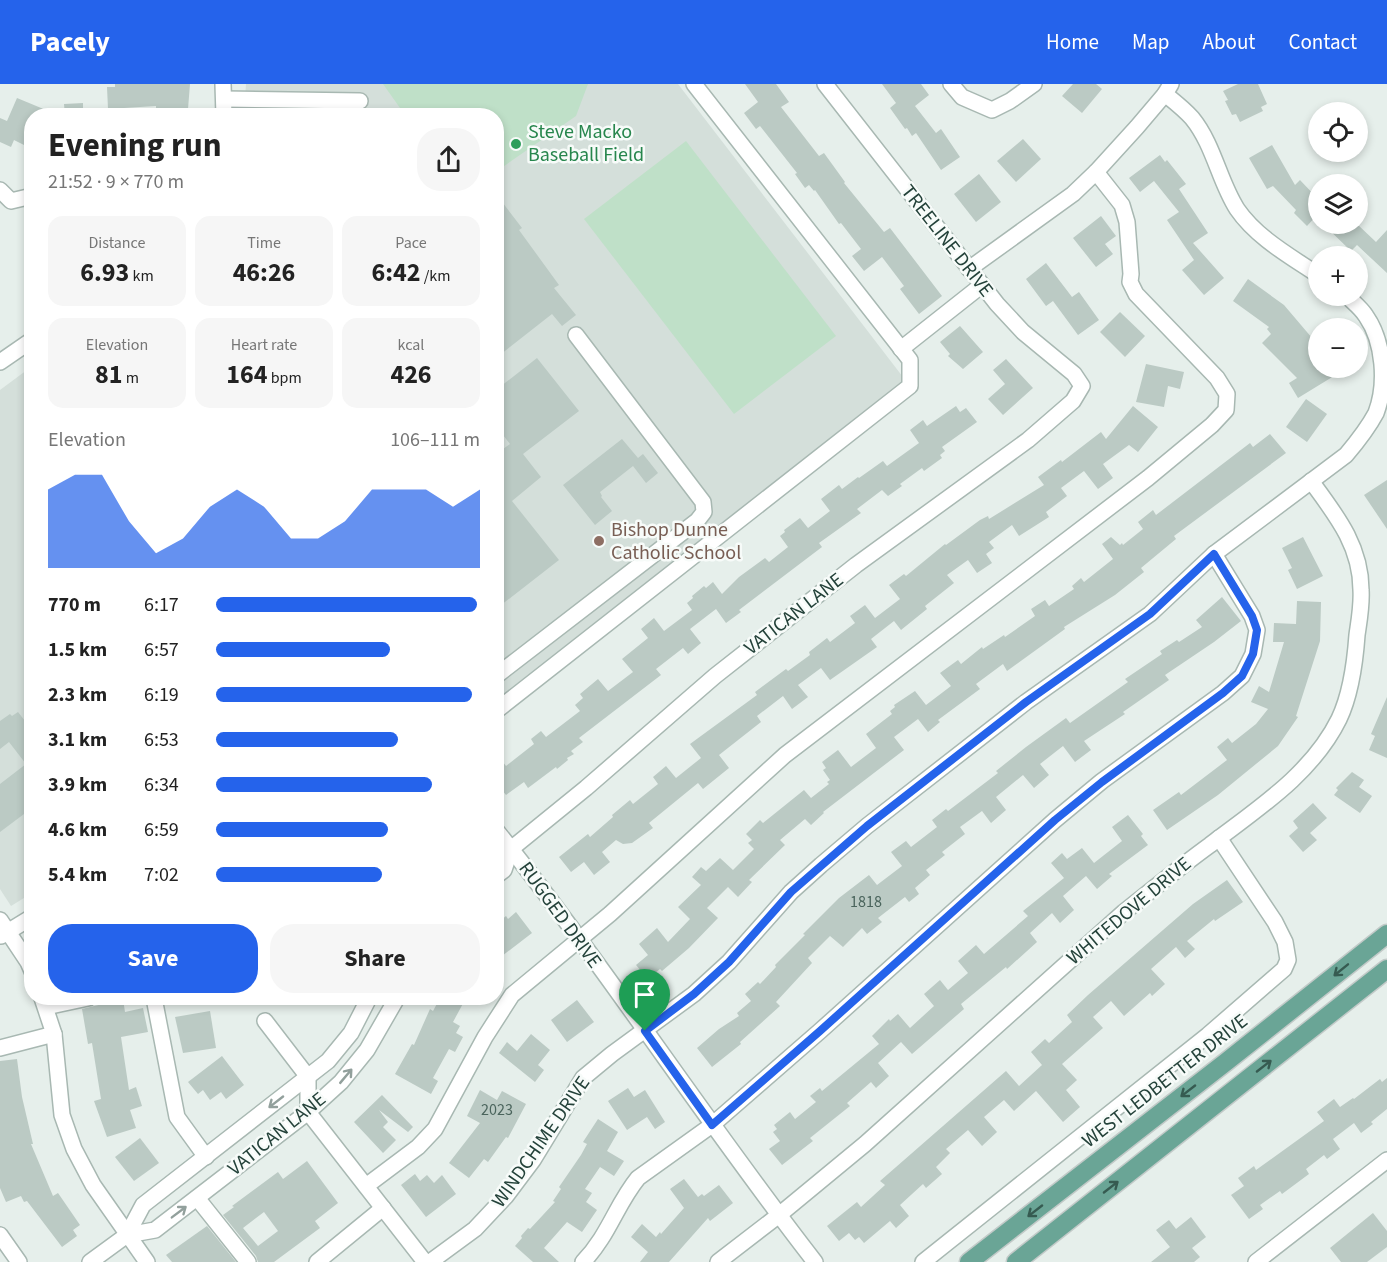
<!DOCTYPE html>
<meta charset="utf-8">
<style>
body{margin:0;font-family:"Source Sans 3",sans-serif;background:#f6f6f6;color:#222;height:100vh;display:flex;flex-direction:column;font-size:22px;white-space:nowrap}
*{box-sizing:border-box;margin:0}
p{font-size:20px;color:#767676}
.icon{flex:none;width:33px;height:33px;fill:none;stroke:currentColor;stroke-width:2;stroke-linecap:round;stroke-linejoin:round}
.map{position:relative;flex:1;overflow:hidden}
.drawer{position:absolute;left:24px;top:24px;width:480px;height:897px;display:flex;flex-direction:column;background:#fff;border-radius:24px;box-shadow:0 3px 9px #0003}
.drawer>*{flex:none}
.tools{position:absolute;left:1308px;top:18px;display:grid;gap:12px}
.tools a{display:grid;place-items:center;width:60px;height:60px;border-radius:50%;background:#fff;box-shadow:0 3px 9px #0003;font-size:30px}
.pin{position:absolute;display:grid;place-items:center;width:51px;height:51px;color:#fff;margin:-62px -26px;border-radius:50% 50% 50% 0;rotate:-45deg;box-shadow:0 0 6px #0007}
.pin .icon{rotate:45deg}
.round{display:grid;place-items:center;flex:none;width:63px;height:63px;border-radius:24px;background:#f6f6f6}
.headline{display:flex;align-items:center;justify-content:space-between;height:102px;padding:0 24px}
h1{font-size:33px;font-weight:700;line-height:45px}
.metrics{display:grid;grid-template-columns:repeat(3,1fr);gap:9px;height:102px;padding:6px 24px}
.metrics div{display:grid;align-content:center;border-radius:15px;background:#f6f6f6;text-align:center}
.metrics b{font-size:26px;font-weight:700}
.metrics small{font-size:16px;font-weight:400}
.metrics p{font-size:16px}
.chart{height:168px;padding:12px 24px}
.chart p{display:flex;justify-content:space-between}
.chart svg{width:100%;height:108px;margin-top:6px;fill:#2563eb;opacity:.7}
.button{display:flex;gap:12px;margin-top:auto;padding:12px 24px}
.button a{flex:1;height:69px;border-radius:24px;background:#2563eb;color:#fff;font-size:24px;font-weight:700;line-height:69px;text-align:center}
.button a+a{background:#f6f6f6;color:#222}
ul{padding:0 24px;list-style:none;font-size:20px}
li{display:grid;grid-template-columns:96px 72px 1fr;align-items:center;height:45px}
li i{height:15px;border-radius:8px;background:#2563eb}
header{display:flex;align-items:center;gap:36px;box-sizing:border-box;height:84px;padding:0 30px;background:#2563eb;color:#fff}
header strong{font-size:28px}
nav{display:flex;gap:33px;margin-inline-start:auto;font-size:21px}
.map>svg:first-child{display:block}
.built{fill:#d4dfda}
.green{fill:#bfe0c8}
.building{fill:#bbcac4;fill-rule:evenodd}
.lines{fill:none;stroke-linecap:round;stroke-linejoin:round}
.minor-casing{stroke:#a8b8b2;stroke-width:18}
.major-casing{stroke:#c2cac8;stroke-width:21}
.minor{stroke:#fff;stroke-width:15}
.major{stroke:#6aa596;stroke-width:18}
.oneway{stroke:#365b51}
.oneway2{stroke:#92a09c}
.route-casing{stroke:#fff;stroke-width:12}
.route{stroke:#2563eb;stroke-width:8}
.leisure-dot{fill:#2e9e5b;stroke:#f7fbf9;stroke-width:2}
.education-dot{fill:#8d6e63;stroke:#f7fbf9;stroke-width:2}
.labels{text-anchor:middle;dominant-baseline:central;stroke-width:5;stroke-linejoin:round;paint-order:stroke}
.number-label{font-size:16px;fill:#4a645c}
.leisure-label{font-size:20px;fill:#27864d;stroke:#f7fbf9;text-anchor:start}
.street-label{font-size:20px;fill:#24423a;stroke:#f7fbf9}
.education-label{font-size:20px;fill:#785e54;stroke:#f7fbf9;text-anchor:start}
</style>
<header>
<strong>Pacely</strong>
<nav><a>Home</a><a>Map</a><a>About</a><a>Contact</a></nav>
</header>
<div class="map">
<svg width="1387" height="1178" viewBox="0 0 1387 1178">
<rect width="100%" height="100%" fill="#e6efeb"/>
<!-- built -->
<g class="built">
<polygon points="246,0 678,0 906,297 497,618 496,32 244,32"/>
<polygon points="31,283 32,809 11,822 0,805 0,306"/>
</g>
<!-- green -->
<g class="green">
<polygon points="383,0 588,0 576,32 497,87 496,32 405,31"/>
<polygon points="686,57 836,252 734,330 584,135"/>
</g>
<!-- building -->
<g class="building">
<polygon points="115,0 190,0 188,25 172,24 172,32 156,32 156,22 108,25 107,3 115,3"/>
<polygon points="745,0 776,0 789,18 781,23 819,72 824,69 845,98 844,99 884,148 890,144 942,212 919,230 900,205 904,202 882,173 864,187 852,172 861,165 841,139 839,140 815,106 814,107 809,101 805,104 795,90 797,89 760,42 756,45 744,29 758,18"/>
<polygon points="882,0 921,0 929,11 915,22 936,49 941,45 960,73 941,86 916,49 912,52 907,44 905,45 890,24 896,19"/>
<polygon points="1073,0 1096,0 1102,5 1082,29 1062,12"/>
<polygon points="1238,0 1258,0 1267,20 1261,23 1263,27 1240,38 1236,30 1232,31 1225,17 1228,16 1223,7"/>
<polygon points="17,14 58,31 32,32 32,62 27,60 26,62 14,56 11,63 0,58 0,34 7,37"/>
<polygon points="83,19 83,32 65,32 64,20"/>
<polygon points="1023,55 1041,75 1016,98 997,77"/>
<polygon points="1272,61 1295,101 1300,96 1318,115 1318,130 1307,142 1294,129 1296,126 1273,102 1267,105 1249,74"/>
<polygon points="1160,71 1165,78 1167,76 1186,100 1179,105 1208,149 1193,159 1224,194 1204,211 1182,186 1194,176 1167,136 1179,128 1154,97 1140,108 1129,94"/>
<polygon points="979,90 1001,118 976,138 954,110"/>
<polygon points="496,110 522,144 519,146 559,201 554,204 576,231 562,242 552,230 496,274"/>
<polygon points="1101,132 1116,152 1105,160 1113,170 1096,183 1073,154"/>
<polygon points="1323,140 1357,140 1376,158 1387,146 1387,189 1357,161 1351,167"/>
<polygon points="1046,179 1072,213 1079,208 1099,236 1078,251 1053,217 1046,222 1026,195"/>
<polygon points="1248,195 1284,221 1318,261 1318,284 1347,284 1298,314 1289,299 1297,294 1262,259 1271,250 1267,245 1269,243 1233,217"/>
<polygon points="1120,228 1145,252 1125,273 1100,248"/>
<polygon points="960,242 983,268 963,285 948,272 950,270 940,258"/>
<polygon points="537,274 579,327 523,370 541,393 512,417 559,476 496,525 496,370 510,360 496,342 496,306"/>
<polygon points="1006,275 1033,304 1003,331 988,315 1005,300 993,286"/>
<polygon points="1146,280 1184,288 1180,305 1168,302 1164,323 1136,318"/>
<polygon points="1306,315 1327,330 1307,358 1286,343"/>
<polygon points="956,322 960,328 966,324 977,338 942,363 945,367 940,371 942,374 924,387 922,384 900,400 902,402 888,412 882,406 857,425 861,429 819,459 822,463 739,526 741,528 726,539 716,525 690,545 701,559 688,570 683,564 656,585 661,591 579,654 583,658 571,667 574,670 567,674 568,676 557,685 556,683 528,704 524,698 506,711 496,699 496,669 506,682 534,660 531,655 541,647 546,653 580,627 575,621 583,614 580,610 598,595 608,607 633,588 622,575 648,554 641,545 654,534 664,547 692,526 687,519 693,514 692,512 704,502 706,504 713,498 722,510 739,493 765,474 769,478 788,463 780,452 785,448 784,446 800,434 808,444 830,427 821,415 839,401 842,405 858,393 859,394 883,377 887,382 919,359 910,346 923,336 927,342"/>
<polygon points="1133,322 1158,343 1138,368 1129,361 1103,380 1113,394 1098,405 1084,387 1061,404 1067,412 1046,428 1049,433 1019,452 1012,441 989,458 994,464 986,470 992,479 977,489 968,476 947,491 954,499 925,522 927,525 901,546 894,537 871,555 877,563 830,596 821,584 798,601 808,613 792,625 783,612 757,632 761,638 719,671 729,684 703,705 698,699 649,739 653,744 632,759 623,760 616,756 602,768 610,778 594,791 584,778 571,788 559,773 588,750 590,753 613,733 612,731 630,716 633,720 658,700 653,693 666,682 676,694 701,674 690,660 757,611 755,608 786,585 788,587 810,571 809,568 827,554 830,558 855,539 850,532 865,521 875,534 900,515 889,501 904,490 906,492 945,460 946,461 980,436 988,432 989,435 1044,401 1038,393 1061,376 1062,378 1101,348 1106,355"/>
<polygon points="1270,350 1286,369 1174,452 1176,455 1141,484 1144,488 1115,511 1064,543 1065,545 1007,587 1003,580 976,600 980,605 938,636 940,638 928,648 918,635 894,653 904,666 823,728 824,729 811,741 805,735 780,756 785,761 749,796 752,798 738,813 728,803 707,824 718,834 689,864 662,887 660,885 648,895 636,881 648,871 639,860 657,844 668,858 690,835 678,823 701,801 692,793 701,783 706,787 720,774 733,786 754,765 748,759 752,756 746,750 760,736 763,739 804,706 811,714 829,700 827,698 830,696 823,686 826,684 822,678 838,666 851,683 876,664 866,650 892,630 890,627 895,623 894,621 915,607 926,621 951,602 940,589 958,576 961,580 982,563 983,565 1004,551 1005,553 1035,532 1031,525 1045,516 1049,522 1074,505 1072,502 1081,494 1084,498 1113,475 1102,460 1111,453 1120,461 1122,459 1123,461 1143,445 1138,438 1153,426 1156,431 1250,359 1253,363"/>
<polygon points="622,355 638,374 643,370 658,389 646,399 633,382 600,408 602,412 601,413 612,427 595,441 563,401"/>
<polygon points="1387,396 1387,445 1364,411"/>
<polygon points="1303,453 1323,492 1297,505 1288,486 1292,484 1282,464"/>
<polygon points="1222,513 1241,537 1214,558 1165,591 1169,596 1123,628 1125,630 1084,657 1091,666 1075,678 1063,662 1040,680 1049,691 1034,704 1023,691 996,713 1006,726 991,739 982,727 960,743 965,750 942,768 945,771 926,786 930,791 915,804 919,810 909,818 905,813 878,834 882,838 867,850 862,844 843,863 830,852 808,874 812,879 776,918 780,922 740,958 741,960 712,983 697,964 719,945 739,932 737,929 751,917 745,910 758,898 760,900 776,883 775,881 805,851 803,850 839,814 869,791 877,801 902,782 891,768 906,757 911,763 937,743 932,736 946,725 948,727 998,689 996,687 1026,663 1066,634 1070,639 1128,598 1125,595 1162,570 1160,567 1177,556 1179,558 1202,543 1196,536"/>
<polygon points="1297,517 1321,518 1320,557 1296,632 1298,633 1278,662 1218,711 1167,746 1153,726 1179,708 1181,711 1227,676 1217,663 1228,654 1232,659 1256,640 1268,625 1251,618 1259,602 1269,608 1284,558 1273,558 1274,539 1296,540"/>
<polygon points="1387,613 1387,674 1369,666 1375,652 1371,650"/>
<polygon points="18,628 32,646 32,724 0,748 0,700 26,680 9,658 0,665 0,637 10,630 12,632"/>
<polygon points="1352,688 1364,696 1359,703 1372,712 1360,729 1334,711 1338,706 1336,704"/>
<polygon points="1313,719 1327,734 1310,749 1317,756 1303,768 1289,752 1298,744 1293,737"/>
<polygon points="1128,731 1143,750 1141,752 1148,761 1109,790 1112,792 1097,805 1086,792 1063,812 1074,826 1060,839 1052,829 1030,849 1037,858 1007,885 1006,883 961,920 964,925 912,970 901,958 878,979 889,992 876,1004 871,998 847,1019 850,1022 810,1054 813,1057 782,1081 769,1065 780,1057 773,1048 777,1045 774,1041 790,1028 795,1035 816,1018 810,1012 820,1004 822,1007 879,960 872,952 889,935 890,937 898,930 910,944 934,922 924,910 940,896 948,906 968,889 958,877 976,861 984,870 1028,832 1023,827 1064,794 1051,779 1062,769 1067,775 1082,764 1094,779 1122,757 1112,743"/>
<polygon points="1227,796 1243,818 1215,837 1214,835 1187,857 1195,865 1185,874 1176,863 1151,885 1165,900 1152,912 1150,909 1124,932 1111,917 1093,933 1103,944 1062,980 1077,996 1066,1006 1080,1023 1063,1038 1036,1007 1014,1027 1004,1016 984,1033 997,1048 982,1062 968,1046 946,1065 950,1069 936,1083 942,1090 926,1104 923,1100 900,1121 909,1132 896,1144 890,1137 864,1159 859,1153 855,1156 849,1149 839,1157 827,1142 857,1118 861,1123 885,1101 880,1097 1006,987 1019,1002 1042,981 1031,968 1045,955 1049,959 1072,938 1067,931 1088,911 1193,820"/>
<polygon points="516,828 532,849 502,872 496,866 496,840 506,832 508,835"/>
<polygon points="440,914 466,914 453,938 460,942 456,949 463,953 455,968 449,965 433,994 438,997 431,1010 395,990 412,960 414,961 430,925 433,927"/>
<polygon points="123,915 125,928 143,924 148,948 121,953 129,1006 136,1003 142,1022 130,1026 136,1044 107,1053 94,1017 101,1015 92,959 88,960 82,925"/>
<polygon points="577,916 594,938 567,958 551,936"/>
<polygon points="210,927 216,964 183,969 175,933"/>
<polygon points="531,950 550,966 538,981 544,986 535,998 499,969 507,958 517,967"/>
<polygon points="222,972 244,1001 226,1015 221,1008 210,1016 203,1006 198,1010 188,998"/>
<polygon points="17,975 22,1013 33,1060 31,1060 53,1112 58,1109 80,1141 73,1146 77,1152 62,1163 27,1117 24,1118 21,1112 6,1118 0,1104 0,977"/>
<polygon points="1387,994 1387,1025 1371,1038 1373,1040 1361,1049 1354,1039 1333,1055 1340,1065 1327,1075 1324,1071 1306,1085 1309,1090 1282,1110 1280,1107 1260,1121 1263,1125 1249,1135 1231,1111 1244,1102 1238,1094 1254,1082 1256,1086 1324,1037 1317,1028 1334,1015 1340,1023 1353,1014 1354,1015 1380,995 1382,998"/>
<polygon points="628,1004 634,1013 645,1006 665,1038 655,1045 647,1033 627,1046 608,1017"/>
<polygon points="480,1006 497,1016 502,1007 526,1020 508,1054 506,1053 488,1078 484,1075 469,1094 449,1079 480,1039 467,1032"/>
<polygon points="382,1011 413,1043 408,1048 379,1026 388,1038 383,1043 396,1056 383,1069 354,1038"/>
<polygon points="598,1035 618,1048 607,1067 624,1077 614,1092 600,1083 585,1105 592,1109 586,1118 597,1126 582,1148 567,1138 544,1164 559,1178 533,1178 515,1162 522,1154 521,1152 528,1144 530,1145 555,1118 553,1117 561,1105 559,1103 581,1071 587,1060 583,1058"/>
<polygon points="140,1054 159,1079 134,1097 115,1073"/>
<path d="M 307,1077 L 338,1119 L 315,1137 L 320,1144 L 274,1178 L 258,1178 L 256,1172 L 223,1131 L 234,1123 L 232,1122 L 278,1088 L 283,1095 ZM 264,1128 L 278,1147 L 258,1162 L 243,1144 Z"/>
<polygon points="415,1090 420,1097 427,1091 434,1099 442,1091 456,1110 426,1133 401,1101"/>
<polygon points="684,1095 698,1113 702,1110 704,1112 719,1101 733,1119 710,1137 708,1134 669,1178 640,1178 648,1168 631,1153 642,1140 656,1153 660,1148 661,1150 684,1124 670,1105"/>
<polygon points="1373,1129 1387,1147 1387,1163 1367,1178 1341,1178 1330,1164"/>
<polygon points="1191,1133 1206,1153 1192,1164 1200,1173 1194,1178 1151,1178 1170,1163 1156,1146 1169,1136 1176,1145"/>
<polygon points="207,1142 236,1178 172,1178 166,1171"/>
</g>
<g class="lines">
<defs>
<g id="minor">
<polyline points="223,0 224,32"/>
<polyline points="951,0 962,13 992,26 1010,17 1034,0"/>
<path d="M 1165,10 C 1175,18 1184,25 1192,34 C 1214,61 1219,97 1237,125 C 1257,154 1290,172 1318,191"/>
<polyline points="224,15 360,17"/>
<polyline points="0,106 11,117 32,112"/>
<polyline points="969,185 1073,110 1096,88 1137,43 1165,10 1171,0"/>
<polyline points="901,265 982,201"/>
<polyline points="0,278 32,256"/>
<polyline points="496,592 697,437 704,428 703,418 576,251"/>
<polyline points="496,627 910,302 910,276 694,0"/>
<path d="M 496,746 C 608,886 705,1037 815,1178"/>
<polyline points="496,792 504,786 511,765 586,704 715,592 856,481 1028,356 1073,317 1082,302 1074,290 1023,248 997,220 825,0"/>
<polyline points="0,836 28,878 32,887"/>
<polyline points="1,852 32,833"/>
<polyline points="42,914 54,950 62,1031 74,1065 93,1101 147,1178"/>
<polyline points="154,914 177,1033 206,1073"/>
<polyline points="46,923 88,914"/>
<polyline points="265,937 308,993 308,1028 425,1178"/>
<polyline points="0,964 54,950"/>
<polyline points="366,1102 418,1063 435,1045 485,953 512,911 610,830 785,671 1148,394 1212,341 1226,326 1227,310 1217,294 1136,210 1130,198 1131,190 1127,138 1122,121 1096,88"/>
<polyline points="197,1114 248,1178"/>
<polyline points="0,1151 19,1178"/>
<polyline points="127,1151 155,1146 308,1028 341,998 367,966 397,914"/>
<polyline points="90,1178 127,1151 143,1121 328,977 351,949 369,914"/>
<polyline points="317,1178 383,1124"/>
<path d="M 430,1178 L 475,1145 L 506,1112 L 533,1076 L 583,994 L 612,970 L 694,910 L 729,878 L 791,808 L 821,781 L 867,742 L 1026,618 L 1150,530 L 1214,470 L 1346,371 C 1357,358 1368,344 1376,329 C 1387,300 1384,258 1366,232 C 1361,224 1353,218 1347,212"/>
<path d="M 583,1178 C 609,1151 616,1121 638,1094 L 712,1041 L 820,947 L 1055,736 L 1102,697 L 1223,609 L 1242,592 L 1253,570 L 1257,546 L 1252,532 L 1214,470"/>
<path d="M 718,1178 L 779,1131 L 865,1060 L 1124,828 C 1153,805 1181,782 1210,761 C 1257,725 1312,690 1339,635 C 1351,610 1355,579 1357,551 C 1359,537 1362,521 1361,506 C 1361,462 1336,431 1311,397"/>
<polyline points="923,1178 1208,951 1284,885 1288,876 1285,858 1275,838 1219,754"/>
<polyline points="1256,1178 1387,1076"/>
</g>
<g id="major">
<polyline points="969,1178 1226,978 1387,850"/>
<polyline points="1016,1178 1387,885"/>
</g>
</defs>
<!-- minor casing -->
<use href="#minor" class="minor-casing"/>
<!-- major casing -->
<use href="#major" class="major-casing"/>
<!-- minor -->
<use href="#minor" class="minor"/>
<!-- major -->
<use href="#major" class="major"/>
</g>
<!-- one-way arrows -->
<defs><path id="oneway-shaft" d="M-6 0H5M1.5-3L5.5 0L1.5 3" fill="none" stroke-width="1.6" stroke-linecap="round" stroke-linejoin="round" transform="scale(1.5)"/></defs>
<g class="oneway">
<use href="#oneway-shaft" transform="translate(1341 886) rotate(141)"/>
<use href="#oneway-shaft" transform="translate(1264 982) rotate(-38)"/>
<use href="#oneway-shaft" transform="translate(1188 1007) rotate(142)"/>
<use href="#oneway-shaft" transform="translate(1111 1103) rotate(-38)"/>
<use href="#oneway-shaft" transform="translate(1035 1127) rotate(142)"/>
</g>
<g class="oneway2">
<use href="#oneway-shaft" transform="translate(346 992) rotate(-50)"/>
<use href="#oneway-shaft" transform="translate(276 1018) rotate(142)"/>
<use href="#oneway-shaft" transform="translate(179 1128) rotate(-37)"/>
</g>
<g class="lines">
<defs>
<polygon id="route" points="1214,470 1252,532 1257,546 1253,570 1242,592 1223,609 1102,698 1055,736 820,947 712,1041 645,947 694,910 729,878 791,808 867,742 1026,618 1150,530"/>
</defs>
<!-- route casing -->
<use href="#route" class="route-casing"/>
<!-- route -->
<use href="#route" class="route"/>
</g>
<!-- markers -->
<circle class="leisure-dot" cx="516" cy="60" r="6"/>
<circle class="education-dot" cx="599" cy="457" r="6"/>
<g class="labels">
<!-- number labels -->
<g class="number-label">
<text x="866" y="818">1818</text>
<text x="497" y="1026">2023</text>
</g>
<!-- leisure labels -->
<g class="leisure-label">
<text x="528" y="48">Steve Macko<tspan x="528" dy="23">Baseball Field</tspan></text>
</g>
<!-- street labels -->
<g class="street-label">
<text transform="translate(947 157) rotate(52)">TREELINE DRIVE</text>
<text transform="translate(794 530) rotate(-38)">VATICAN LANE</text>
<text transform="translate(1129 827) rotate(-40)">WHITEDOVE DRIVE</text>
<text transform="translate(560 831) rotate(54)">RUGGED DRIVE</text>
<text transform="translate(1165 997) rotate(-38)">WEST LEDBETTER DRIVE</text>
<text transform="translate(277 1050) rotate(-39)">VATICAN LANE</text>
<text transform="translate(541 1058) rotate(-55)">WINDCHIME DRIVE</text>
</g>
<!-- education labels -->
<g class="education-label">
<text x="611" y="446">Bishop Dunne<tspan x="611" dy="23">Catholic School</tspan></text>
</g>
</g>
</svg>
<div class="tools">
<a><svg class="icon" aria-label="locate" viewBox="0 0 24 24"><circle cx="12" cy="12" r="6"/><path d="M12 2v4M12 18v4M2 12h4M18 12h4"/></svg></a>
<a><svg class="icon" aria-label="layers" viewBox="0 0 24 24"><path d="M12 4l9 5-9 5-9-5zM3 14l9 5 9-5"/></svg></a>
<a>+</a>
<a>−</a>
</div>
<div class="pin" style="left:645px;top:947px;background:#1e9e55"><svg class="icon" aria-label="arrive" viewBox="0 0 24 24"><path d="M6 21V4h12l-3 4 3 4H6"/></svg></div>
<section class="drawer">
<div class="headline"><div><h1>Evening run</h1><p>21:52 · 9 × 770 m</p></div><a class="round"><svg class="icon" aria-label="share" viewBox="0 0 24 24"><path d="M12 15V3M7 8l5-5 5 5M5 13v7h14v-7"/></svg></a></div>
<div class="metrics">
<div><p>Distance</p><b>6.93<small> km</small></b></div>
<div><p>Time</p><b>46:26</b></div>
<div><p>Pace</p><b>6:42<small> /km</small></b></div>
</div>
<div class="metrics">
<div><p>Elevation</p><b>81<small> m</small></b></div>
<div><p>Heart rate</p><b>164<small> bpm</small></b></div>
<div><p>kcal</p><b>426</b></div>
</div>
<div class="chart"><p><span>Elevation</span>106–111 m</p>
<svg viewBox="0 0 160 44" preserveAspectRatio="none"><path d="M0 44V12L10 6L20 6L30 25L40 38L50 32L60 19L70 12L80 19L90 32L100 32L110 25L120 12L130 12L140 12L150 19L160 12V44z"/></svg>
</div>
<ul>
<li><b>770 m</b>6:17<i style="width:99%"></i></li>
<li><b>1.5 km</b>6:57<i style="width:66%"></i></li>
<li><b>2.3 km</b>6:19<i style="width:97%"></i></li>
<li><b>3.1 km</b>6:53<i style="width:69%"></i></li>
<li><b>3.9 km</b>6:34<i style="width:82%"></i></li>
<li><b>4.6 km</b>6:59<i style="width:65%"></i></li>
<li><b>5.4 km</b>7:02<i style="width:63%"></i></li>
</ul>
<div class="button"><a>Save</a><a>Share</a></div>
</section>
</div>
